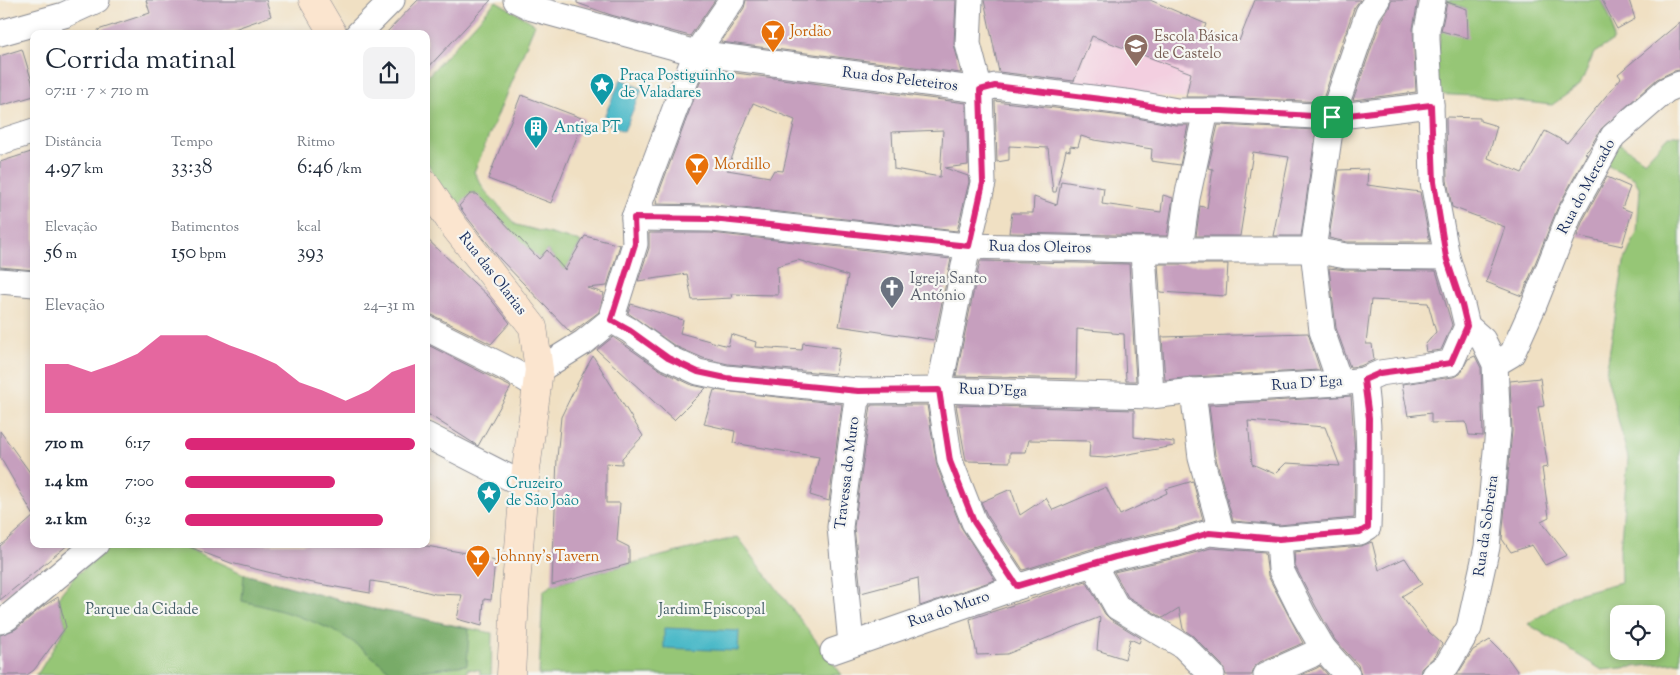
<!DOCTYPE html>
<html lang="pt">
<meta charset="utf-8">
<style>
body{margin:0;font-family:"Sorts Mill Goudy",serif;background:#f2f2f3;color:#1f2937;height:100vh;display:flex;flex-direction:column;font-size:19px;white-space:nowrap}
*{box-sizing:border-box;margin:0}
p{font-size:16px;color:#747a83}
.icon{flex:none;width:28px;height:28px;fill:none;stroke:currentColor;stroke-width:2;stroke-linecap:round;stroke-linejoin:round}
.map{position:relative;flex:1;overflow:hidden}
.drawer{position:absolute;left:30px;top:30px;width:400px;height:518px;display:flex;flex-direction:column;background:#fff;border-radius:10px;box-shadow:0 2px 8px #0003}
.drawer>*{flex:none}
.buttons{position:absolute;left:1610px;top:605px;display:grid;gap:10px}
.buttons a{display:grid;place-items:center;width:55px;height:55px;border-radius:10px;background:#fff;box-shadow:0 2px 8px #0003;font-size:25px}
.pin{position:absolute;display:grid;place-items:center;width:42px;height:42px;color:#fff;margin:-21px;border-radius:10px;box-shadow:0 2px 8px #0006}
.round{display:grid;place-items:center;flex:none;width:52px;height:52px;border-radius:10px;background:#f2f2f3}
.summary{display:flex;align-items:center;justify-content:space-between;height:85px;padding:0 15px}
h1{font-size:28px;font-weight:600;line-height:38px}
.metrics{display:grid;grid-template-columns:repeat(3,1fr);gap:8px;height:85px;padding:5px 15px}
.metrics div{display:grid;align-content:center}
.metrics b{font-size:21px;font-weight:600}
.metrics small{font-size:14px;font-weight:400}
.metrics p{font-size:14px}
.chart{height:140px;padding:10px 15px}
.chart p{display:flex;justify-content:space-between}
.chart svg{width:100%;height:90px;margin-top:5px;fill:#db2777;opacity:.7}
ul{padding:0 15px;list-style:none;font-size:16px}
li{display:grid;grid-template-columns:80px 60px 1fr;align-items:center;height:38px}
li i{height:12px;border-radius:6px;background:#db2777}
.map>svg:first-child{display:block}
.built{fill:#f3cfe0}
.green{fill:#96c676;stroke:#587a6a;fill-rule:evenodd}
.forest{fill:#78ab67;stroke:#4a6d62}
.water{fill:#4cb9c8;stroke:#347493}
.building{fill:#c69fbe;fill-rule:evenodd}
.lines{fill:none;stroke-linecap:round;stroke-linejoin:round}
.minor-casing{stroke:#868890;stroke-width:27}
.secondary-casing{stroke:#868890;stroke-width:29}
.minor{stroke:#fff;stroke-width:25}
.secondary{stroke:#fbe5cf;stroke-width:28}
.route-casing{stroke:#fff;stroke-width:10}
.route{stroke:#db2777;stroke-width:6}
.labels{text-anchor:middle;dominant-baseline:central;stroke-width:4.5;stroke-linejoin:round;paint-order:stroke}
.food-label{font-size:15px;fill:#c56008;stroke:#f6f6f2;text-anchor:start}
.education-label{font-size:15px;fill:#785e54;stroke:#f6f6f2;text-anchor:start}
.culture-label{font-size:15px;fill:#0d838f;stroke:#f6f6f2;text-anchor:start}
.street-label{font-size:15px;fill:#1b2f5e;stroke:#f6f6f2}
.worship-label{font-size:15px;fill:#5b616d;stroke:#f6f6f2;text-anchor:start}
.park-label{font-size:15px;fill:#405c65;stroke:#f6f6f2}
</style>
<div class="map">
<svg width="1680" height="675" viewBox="0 0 1680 675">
<rect width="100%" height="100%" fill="#f6f6f2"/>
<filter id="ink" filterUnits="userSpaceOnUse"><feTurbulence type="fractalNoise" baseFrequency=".02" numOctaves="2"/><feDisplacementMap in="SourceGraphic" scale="10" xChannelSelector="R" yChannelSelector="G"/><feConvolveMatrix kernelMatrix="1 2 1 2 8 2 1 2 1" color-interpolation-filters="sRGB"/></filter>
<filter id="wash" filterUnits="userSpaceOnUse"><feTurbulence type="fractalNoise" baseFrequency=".0096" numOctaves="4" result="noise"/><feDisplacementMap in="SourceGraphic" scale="20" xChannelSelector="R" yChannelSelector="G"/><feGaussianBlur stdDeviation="1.12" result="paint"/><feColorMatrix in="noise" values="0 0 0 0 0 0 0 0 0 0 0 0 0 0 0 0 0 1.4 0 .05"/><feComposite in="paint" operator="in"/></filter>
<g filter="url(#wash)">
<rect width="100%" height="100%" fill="#f0e0c3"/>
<!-- built -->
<polygon class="built" points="1150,0 1206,24 1197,46 1185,99 1071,88 1092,37 1078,30"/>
<!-- green -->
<g class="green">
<polygon points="1445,0 1602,0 1612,23 1613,41 1594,53 1580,85 1552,105 1473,96 1432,94 1441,31 1467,9"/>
<polygon points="496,1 535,24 474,172 485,191 517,225 581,242 565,270 547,250 539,259 473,192 454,211 426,160 426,78"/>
<path d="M 1668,136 L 1680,136 L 1680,662 L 1602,670 L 1528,624 L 1573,595 L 1621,582 L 1620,551 L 1628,458 L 1606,373 L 1624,262 L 1637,232 L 1640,189 L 1634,178 L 1606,165 L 1617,142 L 1645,161 ZM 1619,614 L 1656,614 L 1656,651 L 1619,651 Z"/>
<polygon points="738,537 842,675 539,675 543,591 552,585 629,564"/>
<polygon points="114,544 178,544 244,574 368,608 492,633 491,675 480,675 480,670 467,669 467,675 35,675 39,672 66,627 58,597 75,576"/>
</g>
<!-- forest -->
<path class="forest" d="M 244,574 L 368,608 L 403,614 L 469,629 L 467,665 L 394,674 C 378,662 362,647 345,637 C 314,619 277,609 242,601 Z"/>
<!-- water -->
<g class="water">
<polygon points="621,79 642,89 624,131 602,121"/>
<polygon points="664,628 739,631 738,651 664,648"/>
</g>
<g id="blocks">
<!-- building -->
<g class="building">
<polygon points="146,0 266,0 271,16 220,34 99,34 98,30 150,13"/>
<polygon points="418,0 491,0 426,70 426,34 385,34"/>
<polygon points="577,0 715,0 690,36 611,15 577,3"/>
<polygon points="746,0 956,0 954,44 961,73 721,42 744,8"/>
<polygon points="984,0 1150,0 1206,24 1203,32 1239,41 1255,0 1360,0 1354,8 1322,102 1223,97 1186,97 1191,73 1092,36 1074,81 999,72"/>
<polygon points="1391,0 1418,0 1413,29 1416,92 1353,100 1381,20 1389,8"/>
<polygon points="1602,0 1629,0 1635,19 1617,29"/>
<polygon points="1447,2 1467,9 1468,38 1441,31"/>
<polygon points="1680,22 1680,70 1674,71 1657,79 1601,129 1589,149 1585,153 1587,154 1557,209 1522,296 1486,282 1505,227 1452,207 1447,180 1446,117 1480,118 1480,121 1497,126 1488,158 1522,173 1545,131 1567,143 1621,78 1618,74"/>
<polygon points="22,49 34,88 34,96 0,106 0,56"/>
<path d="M 705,69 L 966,103 L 968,165 L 945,168 L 968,176 L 969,182 L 957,231 L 714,205 L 656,204 L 658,195 ZM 753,103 L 795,120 L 783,171 L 774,170 L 770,177 L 727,170 ZM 943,130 L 940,177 L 894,169 L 892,132 Z"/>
<polygon points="521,95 584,119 551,203 488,179"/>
<polygon points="995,101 1131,117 1175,125 1188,125 1180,165 1151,161 1152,149 1094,140 1081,136 1078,147 1070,146 1070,151 1066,150 1056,192 1053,192 1048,148 1009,146 1009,160 997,162"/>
<polygon points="1218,125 1316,130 1301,236 1273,236 1289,157 1253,152 1240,236 1196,236 1200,206 1207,208 1213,169 1208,168"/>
<polygon points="34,151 34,270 0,267 0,162"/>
<polygon points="1368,169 1367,185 1420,192 1430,242 1347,242 1329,238 1339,170"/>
<polygon points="1607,177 1630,187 1622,208 1632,212 1622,246 1577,236 1583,220"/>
<polygon points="1061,181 1104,188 1102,204 1161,212 1163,195 1173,198 1167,236 1009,233 1012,213 1033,213 1034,197 1057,205"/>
<polygon points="470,194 477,194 539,259 547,250 565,270 585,236 620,245 607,286 587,288 604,293 599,312 571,333 500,259 466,216 459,206"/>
<polygon points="649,233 711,233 951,259 934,340 839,326 848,276 798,260 777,266 778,295 731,294 732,298 692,300 687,274 638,281 649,248"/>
<polygon points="426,238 489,297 510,323 491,344 432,315 426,314"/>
<polygon points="980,261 1129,264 1136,381 1126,381 1124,334 1112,333 1112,332 1077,329 1076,379 956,376"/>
<polygon points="1158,264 1228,264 1226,296 1160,292"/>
<polygon points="1329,268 1346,270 1436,271 1452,325 1441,350 1426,352 1425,345 1436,332 1428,303 1371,300 1366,344 1372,344 1374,360 1360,366 1350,367 1336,328"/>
<polygon points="631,304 683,320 680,333 728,346 731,334 756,342 755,347 802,350 803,343 840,348 835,374 728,364 703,358 675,346 628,313"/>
<polygon points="1308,333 1320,370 1192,377 1165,380 1162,337"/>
<polygon points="613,337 662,371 692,385 706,388 674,420 597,350"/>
<polygon points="426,344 511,387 478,446 426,413"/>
<polygon points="593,356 643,436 622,458 622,464 606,463 606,503 620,503 617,541 629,547 629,564 552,585 557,458 561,417 577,384"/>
<polygon points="1475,356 1481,368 1483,436 1469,435 1466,422 1431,423 1431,413 1408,416 1402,384 1453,377 1460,374 1468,359"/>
<polygon points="1540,378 1544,406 1538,407 1548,467 1542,468 1549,517 1541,521 1567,555 1545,565 1532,545 1511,552 1502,539 1512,431 1510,381"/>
<polygon points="714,390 842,404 829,501 810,495 819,457 733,443 735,431 704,424"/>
<path d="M 1351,396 L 1355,454 L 1354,518 L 1279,525 L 1233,521 L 1215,455 L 1209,405 ZM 1248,421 L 1325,427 L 1340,466 L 1286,463 L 1275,474 L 1252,464 Z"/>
<polygon points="871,405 927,405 937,466 961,527 995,580 920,606 918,578 861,593 854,527"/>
<polygon points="956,405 1134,410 1134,437 1174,442 1174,446 1106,458 1089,457 1090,441 1029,440 1026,452 1010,452 1010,462 966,461"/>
<polygon points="0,431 34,478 34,516 0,457"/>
<polygon points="1193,481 1203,520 1173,529 1111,543 1023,570 987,515 981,502 1011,489 1020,515 1046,498 1053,510 1106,487 1120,515 1167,493 1166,489"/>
<polygon points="34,516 34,544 69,544 0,600 0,546"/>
<polygon points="1372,542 1379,570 1405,558 1422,584 1402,596 1428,631 1442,644 1436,655 1421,669 1420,675 1361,675 1358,665 1335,640 1316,607 1295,566 1294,552 1361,546"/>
<polygon points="184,544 415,544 466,553 495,561 491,600 484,599 482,626 457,619 462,595 435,594 404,586 371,581 370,593 308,582 231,563 184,545"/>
<polygon points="1211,548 1265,552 1268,576 1303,643 1260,662 1254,667 1252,675 1226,675 1222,665 1193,636 1183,629 1179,608 1163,618 1128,597 1114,572 1180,557"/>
<polygon points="1086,581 1105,614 1110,619 1141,638 1139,643 1130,639 1125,659 1097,650 1100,617 1007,654 977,655 970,619"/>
<polygon points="58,597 66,627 34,670 27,675 0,675 0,635 16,629 42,607"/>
<polygon points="1490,640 1507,657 1520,675 1457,675 1473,650"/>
<polygon points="1320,666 1328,675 1301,675 1317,668"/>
</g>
</g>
</g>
<g filter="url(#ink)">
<use href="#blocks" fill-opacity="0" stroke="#868890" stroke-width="1"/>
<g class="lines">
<defs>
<g id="minor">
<polyline points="516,0 532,8 696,53 980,90 995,86 1133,103 1177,111 1222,111 1332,117 1431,105"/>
<polyline points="970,0 968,44 980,90 983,183 966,256 939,390 950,461 974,522 1017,587"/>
<polyline points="1433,0 1427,29 1427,40 1431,105 1433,182 1447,257 1462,305 1467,326 1483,340 1495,364 1498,430 1487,547 1469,628 1447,665 1434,675"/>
<polyline points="0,33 64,15 97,0"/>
<polyline points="358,34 392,0"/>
<polyline points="0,142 34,131"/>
<polyline points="634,218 712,219 966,246 1143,250 1313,250 1346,256 1447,257"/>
<polyline points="1180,249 1187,198 1206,111"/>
<polyline points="1143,250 1151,396"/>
<polyline points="0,281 34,284"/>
<polyline points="611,320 629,330 668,358 698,372 726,378 858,391 939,390 1151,396 1193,391 1340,383 1364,380 1380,373 1451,363 1467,326"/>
<polyline points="611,320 635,244 634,218 696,53 732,0"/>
<polyline points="426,328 514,372 537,386"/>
<polyline points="1495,364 1512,354 1534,305 1570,214 1613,136 1666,90 1680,84"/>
<polyline points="539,370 584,342 611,320"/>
<polyline points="1340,383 1322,331 1313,250 1332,117 1368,13 1377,0"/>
<polyline points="1193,391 1201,458 1222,534"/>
<polyline points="426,435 524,485"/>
<polyline points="1279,539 1281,570 1303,614 1323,648 1347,675"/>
<polyline points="1093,564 1117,607 1183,646 1212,675"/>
<polyline points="0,621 7,618 96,544"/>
<polyline points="851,644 840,527 858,391"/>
<path d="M 833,651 L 1017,587 L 1115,557 L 1177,543 L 1209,533 L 1279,539 L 1360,532 L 1368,527 C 1370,478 1370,429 1364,380"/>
<polyline points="1266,675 1311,655 1323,648"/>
</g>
<g id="secondary">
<polyline points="313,0 333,34"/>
<polyline points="426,185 453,225 533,327 539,370 524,485 515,598 511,675"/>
</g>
</defs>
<!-- minor casing -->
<use href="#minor" class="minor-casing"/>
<!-- secondary casing -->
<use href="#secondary" class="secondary-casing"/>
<!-- minor -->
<use href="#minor" class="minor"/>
<!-- secondary -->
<use href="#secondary" class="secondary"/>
</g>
</g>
<g class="lines" filter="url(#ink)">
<defs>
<polygon id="route" points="995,86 1133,103 1177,111 1222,111 1332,117 1431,105 1434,182 1446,257 1462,305 1467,326 1451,363 1380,373 1364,380 1369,418 1368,527 1360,532 1279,539 1209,533 1177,543 1115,557 1017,586 974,522 950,461 939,390 858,391 726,378 698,372 668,358 629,330 611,320 635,244 634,218 712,219 969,246 983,183 980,90"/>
</defs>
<!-- route casing -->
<use href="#route" class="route-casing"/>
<!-- route -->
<use href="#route" class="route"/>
</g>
<!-- icons -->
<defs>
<symbol id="bar-pin" viewBox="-11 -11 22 30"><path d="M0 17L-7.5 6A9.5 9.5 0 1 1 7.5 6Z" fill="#e8710a" stroke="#f6f6f2"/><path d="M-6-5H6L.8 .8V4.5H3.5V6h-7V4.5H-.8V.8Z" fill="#fff"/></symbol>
<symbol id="school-pin" viewBox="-11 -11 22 30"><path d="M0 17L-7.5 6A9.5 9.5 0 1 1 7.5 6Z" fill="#8d6e63" stroke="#f6f6f2"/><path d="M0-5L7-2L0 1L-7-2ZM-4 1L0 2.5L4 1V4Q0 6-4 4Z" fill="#fff"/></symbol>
<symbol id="sight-pin" viewBox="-11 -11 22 30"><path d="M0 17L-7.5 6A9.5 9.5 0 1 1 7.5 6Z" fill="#0f9aa8" stroke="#f6f6f2"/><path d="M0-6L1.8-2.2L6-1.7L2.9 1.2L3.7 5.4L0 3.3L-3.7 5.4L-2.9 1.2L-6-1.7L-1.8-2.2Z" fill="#fff"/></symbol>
<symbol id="building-pin" viewBox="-11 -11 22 30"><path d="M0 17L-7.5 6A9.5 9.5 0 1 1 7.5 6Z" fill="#0f9aa8" stroke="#f6f6f2"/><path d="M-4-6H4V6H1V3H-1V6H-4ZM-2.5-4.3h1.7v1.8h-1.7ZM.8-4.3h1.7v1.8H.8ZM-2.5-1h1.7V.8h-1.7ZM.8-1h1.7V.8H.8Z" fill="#fff"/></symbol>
<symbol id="church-pin" viewBox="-11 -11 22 30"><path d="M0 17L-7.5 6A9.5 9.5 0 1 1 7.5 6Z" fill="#6b7280" stroke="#f6f6f2"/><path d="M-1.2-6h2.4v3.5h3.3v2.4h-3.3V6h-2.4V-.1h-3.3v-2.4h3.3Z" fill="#fff"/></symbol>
</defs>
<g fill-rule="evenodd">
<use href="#bar-pin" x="759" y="18" width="28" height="38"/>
<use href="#school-pin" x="1122" y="32" width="28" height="38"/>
<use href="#sight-pin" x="588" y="71" width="28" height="38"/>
<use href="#building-pin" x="522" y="114" width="28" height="38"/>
<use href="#bar-pin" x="683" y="151" width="28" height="38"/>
<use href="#church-pin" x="878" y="274" width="28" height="38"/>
<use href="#sight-pin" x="475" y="479" width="28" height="38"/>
<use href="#bar-pin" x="464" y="543" width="28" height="38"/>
</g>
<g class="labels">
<!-- food labels -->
<g class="food-label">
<text x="790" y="32">Jordão</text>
<text x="714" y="165">Mordillo</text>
<text x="496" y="557">Johnny's Tavern</text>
</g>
<!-- education labels -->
<g class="education-label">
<text x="1154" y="37">Escola Básica<tspan x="1154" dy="17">de Castelo</tspan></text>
</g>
<!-- culture labels -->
<g class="culture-label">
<text x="620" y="76">Praça Postiguinho<tspan x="620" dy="17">de Valadares</tspan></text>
<text x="554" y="128">Antiga PT</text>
<text x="506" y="484">Cruzeiro<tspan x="506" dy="17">de São João</tspan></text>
</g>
<!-- street labels -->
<g class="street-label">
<text transform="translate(900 80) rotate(7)">Rua dos Peleteiros</text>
<text transform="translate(1587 187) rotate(-62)">Rua do Mercado</text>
<text transform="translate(1040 248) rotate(1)">Rua dos Oleiros</text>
<text transform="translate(492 274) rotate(52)">Rua das Olarias</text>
<text transform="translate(1307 384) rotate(-4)">Rua D' Ega</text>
<text transform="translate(993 391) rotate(2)">Rua D'Ega</text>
<text transform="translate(848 473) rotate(-83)">Travessa do Muro</text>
<text transform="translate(1487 526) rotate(-82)">Rua da Sobreira</text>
<text transform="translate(949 610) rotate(-19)">Rua do Muro</text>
</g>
<!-- worship labels -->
<g class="worship-label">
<text x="910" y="279">Igreja Santo<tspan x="910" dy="17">António</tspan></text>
</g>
<!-- park labels -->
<g class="park-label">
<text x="142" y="610">Parque da Cidade</text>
<text x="712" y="610">Jardim Episcopal</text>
</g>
</g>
</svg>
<div class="buttons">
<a><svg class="icon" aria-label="locate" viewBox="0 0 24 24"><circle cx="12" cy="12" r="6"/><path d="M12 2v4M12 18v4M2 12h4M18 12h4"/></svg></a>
</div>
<div class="pin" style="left:1332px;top:117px;background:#1e9e55"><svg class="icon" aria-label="arrive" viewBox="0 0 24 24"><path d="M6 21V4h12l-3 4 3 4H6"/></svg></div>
<section class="drawer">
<div class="summary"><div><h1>Corrida matinal</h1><p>07:11 · 7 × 710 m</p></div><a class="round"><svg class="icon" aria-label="share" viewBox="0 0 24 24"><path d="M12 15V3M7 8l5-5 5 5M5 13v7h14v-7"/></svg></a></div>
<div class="metrics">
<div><p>Distância</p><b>4.97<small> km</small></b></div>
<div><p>Tempo</p><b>33:38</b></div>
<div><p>Ritmo</p><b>6:46<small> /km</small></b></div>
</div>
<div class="metrics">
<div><p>Elevação</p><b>56<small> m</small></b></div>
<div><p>Batimentos</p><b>150<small> bpm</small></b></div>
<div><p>kcal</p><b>393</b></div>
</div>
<div class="chart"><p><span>Elevação</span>24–31 m</p>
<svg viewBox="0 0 160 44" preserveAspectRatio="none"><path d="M0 44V20L10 20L20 24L30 20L40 15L50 6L60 6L70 6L80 11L90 15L100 20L110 29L120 33L130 38L140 33L150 24L160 20V44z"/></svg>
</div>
<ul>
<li><b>710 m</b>6:17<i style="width:100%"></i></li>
<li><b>1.4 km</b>7:00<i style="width:65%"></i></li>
<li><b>2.1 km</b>6:32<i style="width:86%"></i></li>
</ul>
</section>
</div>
